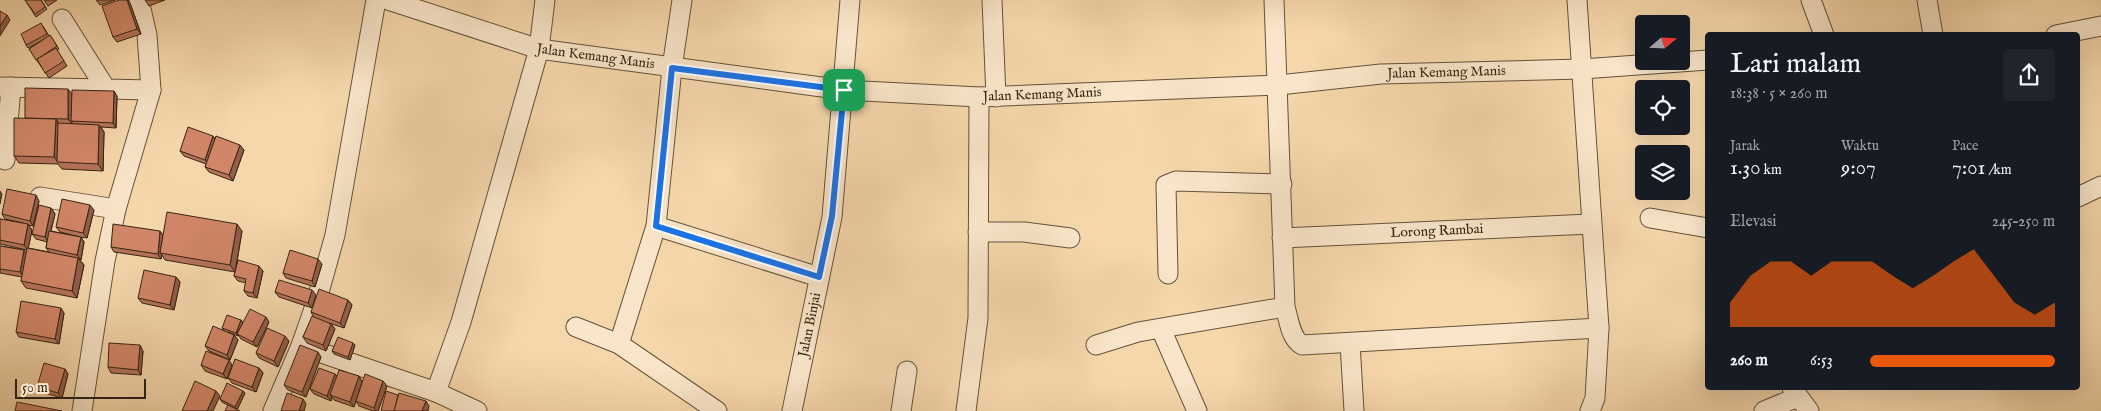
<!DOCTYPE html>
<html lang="id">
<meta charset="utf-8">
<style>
body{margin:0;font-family:"IM FELL English",serif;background:#20242c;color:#f1f3f6;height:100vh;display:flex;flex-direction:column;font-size:19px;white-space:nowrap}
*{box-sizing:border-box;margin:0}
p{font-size:16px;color:#9ea1a6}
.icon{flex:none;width:28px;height:28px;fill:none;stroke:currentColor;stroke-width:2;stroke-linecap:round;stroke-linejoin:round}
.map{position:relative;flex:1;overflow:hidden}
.panel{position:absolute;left:1705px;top:32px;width:375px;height:358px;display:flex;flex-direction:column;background:#171b24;border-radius:5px;box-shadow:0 5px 20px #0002}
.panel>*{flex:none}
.needle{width:32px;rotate:71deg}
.controls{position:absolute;left:1635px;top:15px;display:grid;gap:10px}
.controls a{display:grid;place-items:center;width:55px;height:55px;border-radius:5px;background:#171b24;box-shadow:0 5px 20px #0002;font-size:25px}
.scale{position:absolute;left:15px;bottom:12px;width:131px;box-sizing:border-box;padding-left:5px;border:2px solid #342512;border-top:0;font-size:14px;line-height:18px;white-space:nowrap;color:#342512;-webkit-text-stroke:4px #f9e5c9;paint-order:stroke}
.pin{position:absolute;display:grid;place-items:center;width:42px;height:42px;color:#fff;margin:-21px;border-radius:10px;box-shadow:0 2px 8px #0006}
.round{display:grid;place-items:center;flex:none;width:52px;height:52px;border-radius:5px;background:#20242c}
.head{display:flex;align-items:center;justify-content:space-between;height:85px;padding:0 25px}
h1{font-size:28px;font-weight:600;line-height:38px}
.stats{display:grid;grid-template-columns:repeat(3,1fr);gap:8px;height:85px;padding:5px 25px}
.stats div{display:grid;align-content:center}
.stats b{font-size:21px;font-weight:600}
.stats small{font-size:14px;font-weight:400}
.stats p{font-size:14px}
.chart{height:140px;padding:10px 25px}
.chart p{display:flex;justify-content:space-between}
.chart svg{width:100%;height:90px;margin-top:5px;fill:#ea580c;opacity:.7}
ul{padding:0 25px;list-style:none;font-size:16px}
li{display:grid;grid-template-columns:80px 60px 1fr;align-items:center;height:38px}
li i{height:12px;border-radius:6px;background:#ea580c}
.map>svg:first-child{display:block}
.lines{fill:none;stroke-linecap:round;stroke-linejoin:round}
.minor-casing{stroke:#645238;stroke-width:21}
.minor{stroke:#f9e5c9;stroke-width:19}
.wall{fill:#b5735a;stroke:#342512}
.shaded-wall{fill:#935e4a;stroke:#342512}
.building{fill:#d28669;stroke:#342512}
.route-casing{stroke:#fff;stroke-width:10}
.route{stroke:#1a73e8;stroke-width:6}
.labels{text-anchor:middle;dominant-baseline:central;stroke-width:4.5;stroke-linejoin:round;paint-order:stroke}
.street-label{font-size:14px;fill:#342512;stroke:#f9e5c9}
</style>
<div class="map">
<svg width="2101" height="411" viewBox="0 0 2101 411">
<rect width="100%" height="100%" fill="#f6d7ac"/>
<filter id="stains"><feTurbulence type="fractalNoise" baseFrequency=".004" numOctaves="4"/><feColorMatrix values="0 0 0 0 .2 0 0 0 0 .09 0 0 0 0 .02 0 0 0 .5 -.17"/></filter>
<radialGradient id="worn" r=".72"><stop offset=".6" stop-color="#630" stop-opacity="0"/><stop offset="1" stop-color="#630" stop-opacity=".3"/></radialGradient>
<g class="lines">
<defs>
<g id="minor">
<path id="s1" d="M 388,0 L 539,49 L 844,90 L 979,97 L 1279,85 L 1381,74 L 1582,69 L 1708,60"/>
<polyline points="992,0 996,97"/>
<path d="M 1274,0 L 1285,307 C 1289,319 1290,338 1302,345 L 1599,328"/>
<polyline points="1577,0 1599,328 1595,398 1590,411"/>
<polyline points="1811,0 1824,35"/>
<polyline points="1927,0 1933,35"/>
<polyline points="62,19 106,89 151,90"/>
<polyline points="2056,35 2101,26"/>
<polyline points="0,87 106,89"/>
<polyline points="5,160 11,87"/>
<polyline points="40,197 116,209"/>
<polyline points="2078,197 2101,186"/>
<polyline points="1650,218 1708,228"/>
<polyline points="656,226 819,277"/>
<polyline points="978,232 1024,232 1070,238"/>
<path id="s2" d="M 1282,238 L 1591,224"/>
<polyline points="1168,274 1166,185 1176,181 1282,184"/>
<polyline points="576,327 619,344 717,411"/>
<polyline points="1161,329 1197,411"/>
<polyline points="1350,343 1354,411"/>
<polyline points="619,344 656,226 672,68 682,0"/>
<polyline points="1096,345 1138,332 1285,307"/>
<polyline points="301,346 316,303 335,235 376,0"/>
<polyline points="1792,388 1809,411"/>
<polyline points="436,392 461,322 539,49 545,0"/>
<polyline points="82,411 105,261 116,209 151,90 147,35 139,0"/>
<polyline points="273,411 301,346 436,392 477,411"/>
<path id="s3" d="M 792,411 L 832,217 L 850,0"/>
<polyline points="901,411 907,371"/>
<polyline points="966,411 978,318 979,97"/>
<polyline points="1764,411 1798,397"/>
</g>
</defs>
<!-- minor casing -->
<use href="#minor" class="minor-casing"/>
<!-- minor -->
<use href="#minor" class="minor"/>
</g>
<!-- wall -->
<g class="wall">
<polygon points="25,0 41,0 47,9 36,17"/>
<polygon points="44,0 57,0 48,6"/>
<polygon points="96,0 115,0 100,5"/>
<polygon points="119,0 128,0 130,3 141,34 117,42 113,37"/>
<polygon points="145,0 165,0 149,6"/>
<polygon points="43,26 49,36 50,35 59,49 57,50 67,66 49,78 29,49 43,40 28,48 26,45"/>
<polygon points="72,94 117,96 116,128 101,127 104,132 103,171 62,169 58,164 19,163 14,156 25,119"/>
<polygon points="215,138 244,150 233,181 209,172 205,167 206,164 184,156 180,151"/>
<polygon points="39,201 33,226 28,225 32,230 28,248 49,252 46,248 47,242 36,239 32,234 51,208 55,214 51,231 80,237 60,232 56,227 94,210 87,238 81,237 84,242 81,260 79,259 84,265 77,298 26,288 21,281 22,277 0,273 0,246 24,250 26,254 27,250 0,244 0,219 23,223 5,219 2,214"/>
<polygon points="242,231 236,268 263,271 257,298 248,296 244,291 246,283 238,281 234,276 235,272 165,260 162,255 161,259 114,252 111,247 163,235"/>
<polygon points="322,264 315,287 286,278 283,273"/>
<polygon points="176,277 180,282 174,310 142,303 138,298"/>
<polygon points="275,292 316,295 312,308 279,297"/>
<polygon points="348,300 352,305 344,328 329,323 331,324 335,329 326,351 307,343 303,337 313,316 311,312"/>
<polygon points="64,313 59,344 19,337 16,332"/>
<polygon points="241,320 243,323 269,322 257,347 241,339 238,335 238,336 228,332 234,335 238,340 230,360 209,351 205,346 224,331 222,328"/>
<polygon points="289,341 278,367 259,358 256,353"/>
<polygon points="353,343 355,345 350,360 334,354 332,351"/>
<polygon points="143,351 141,375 111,373 108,367"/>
<polygon points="321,357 306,397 288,390 284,385"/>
<polygon points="201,365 232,365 227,379 205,371"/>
<polygon points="259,368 263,373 256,392 232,383 228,378"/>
<polygon points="65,369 68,374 62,398 41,392 37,387"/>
<polygon points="335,374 337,376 359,376 362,382 354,407 334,400 332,397 331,401 314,394 310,389"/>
<polygon points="387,386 378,411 373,411 359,406 356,401"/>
<polygon points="243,391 245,393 237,410 222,402 220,399"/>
</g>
<!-- shaded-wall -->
<g class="shaded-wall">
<polygon points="127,0 130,3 141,34 137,29"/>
<polygon points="7,15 10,20 0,36 0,26"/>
<polygon points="68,89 72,94 72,124 68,119"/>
<polygon points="114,91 117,96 116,128 113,123"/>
<polygon points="56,119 61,127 58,162 54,157"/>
<polygon points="99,125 104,132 103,171 98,164"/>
<polygon points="213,136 217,141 209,165 205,160"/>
<polygon points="240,145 244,150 233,181 229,175"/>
<polygon points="0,191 2,194 0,204"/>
<polygon points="36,195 39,201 33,226 30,221"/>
<polygon points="90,205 94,210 87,238 83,233"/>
<polygon points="51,208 55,214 48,242 45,237"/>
<polygon points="28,224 32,230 28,250 24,245"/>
<polygon points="237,224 242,231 235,272 230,265"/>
<polygon points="160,231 164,236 160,253 162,255 161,259 158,254"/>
<polygon points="81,237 84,242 81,260 77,255"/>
<polygon points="24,250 27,255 24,277 20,272"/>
<polygon points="78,258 84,265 77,298 72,291"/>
<polygon points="318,259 322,264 315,287 312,281"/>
<polygon points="259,266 263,271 257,298 253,293"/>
<polygon points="176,277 180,282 174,310 170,305"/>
<polygon points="312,290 316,295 312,308 308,303"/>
<polygon points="348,300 352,305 344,328 340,323"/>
<polygon points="61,308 64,313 59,344 55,339"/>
<polygon points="266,317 269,322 257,347 253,342"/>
<polygon points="241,320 243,323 237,334 238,336 236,333"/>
<polygon points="331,324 335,329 326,351 323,345"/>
<polygon points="234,335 238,340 230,360 227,355"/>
<polygon points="285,336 289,341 278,367 274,361"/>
<polygon points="353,343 355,345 350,360 348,357"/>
<polygon points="140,345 143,351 141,375 138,370"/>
<polygon points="318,352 321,357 306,397 302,392"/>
<polygon points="229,360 232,365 227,379 223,374"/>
<polygon points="259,368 263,373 256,392 252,387"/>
<polygon points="65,369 68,374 62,398 58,393"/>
<polygon points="335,374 339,379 330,395 332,397 331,401 327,396"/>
<polygon points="359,376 362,382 354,407 350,402"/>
<polygon points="383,381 387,386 378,411 376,411 374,408"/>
<polygon points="216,391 220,396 213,411 207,411"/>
<polygon points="243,391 245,393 237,410 235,407"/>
<polygon points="303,399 306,404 304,411 299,411"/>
<polygon points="426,401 429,406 428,411 422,411"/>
</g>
<!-- building -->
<g class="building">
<polygon points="25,0 41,0 45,7 35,14"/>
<polygon points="119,0 127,0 137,29 113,37 102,6"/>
<polygon points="0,11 7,15 0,26"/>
<polygon points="41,23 47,34 26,45 21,34"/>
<polygon points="50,35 57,46 36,60 29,49"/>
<polygon points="56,48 64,61 45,73 37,59"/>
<polygon points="25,88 68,89 68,119 25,118"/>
<polygon points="72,90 114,91 113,123 71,121"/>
<polygon points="14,118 56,119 54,157 14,156"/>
<polygon points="58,123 99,125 98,164 57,162"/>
<polygon points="188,127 213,136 205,160 180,151"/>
<polygon points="216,136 240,145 229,175 205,167"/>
<polygon points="7,189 36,195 30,221 2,214"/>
<polygon points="62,199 90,205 83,233 56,227"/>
<polygon points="39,205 51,208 45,237 32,234"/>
<polygon points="167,212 237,224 230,265 160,253"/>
<polygon points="0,219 28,224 24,245 0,240"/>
<polygon points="113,224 160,231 158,254 111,247"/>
<polygon points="49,231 81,237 77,255 46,248"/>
<polygon points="0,246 24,250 20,272 0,269"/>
<polygon points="27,248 78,258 72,291 21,281"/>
<polygon points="290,250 318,259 312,281 283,273"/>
<polygon points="238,260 259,266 253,293 244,291 246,279 234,276"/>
<polygon points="144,270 176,277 170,305 138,298"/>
<polygon points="279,280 312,290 308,303 275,292"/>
<polygon points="319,289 348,300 340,323 311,312"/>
<polygon points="21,301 61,308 55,339 16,332"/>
<polygon points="250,309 266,317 253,342 237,334"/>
<polygon points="227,315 241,320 236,333 222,328"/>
<polygon points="312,316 331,324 323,345 303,337"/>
<polygon points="213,326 234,335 227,355 205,346"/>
<polygon points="267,328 285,336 274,361 256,353"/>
<polygon points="338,337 353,343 348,357 332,351"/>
<polygon points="109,343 140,345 138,370 108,367"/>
<polygon points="300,345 318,352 302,392 284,385"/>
<polygon points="206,351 229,360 223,374 201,365"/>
<polygon points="235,359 259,368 252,387 228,378"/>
<polygon points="44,363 65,369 58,393 37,387"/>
<polygon points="319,368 335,374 327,396 310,389"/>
<polygon points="339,370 359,376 350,402 330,395"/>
<polygon points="365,374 383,381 374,408 356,401"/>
<polygon points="195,381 216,391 207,411 182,411"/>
<polygon points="227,383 243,391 235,407 220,399"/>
<polygon points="386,391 398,395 394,411 381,411"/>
<polygon points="287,393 303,399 299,411 281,411"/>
<polygon points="399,393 426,401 422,411 394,411"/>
<polygon points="17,402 62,411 15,411"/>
<polygon points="228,405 240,411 225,411"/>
</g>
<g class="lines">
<defs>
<polygon id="route" points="672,68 844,90 832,216 819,277 656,226"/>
</defs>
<!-- route casing -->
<use href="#route" class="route-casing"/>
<!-- route -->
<use href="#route" class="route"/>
</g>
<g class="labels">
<!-- street labels -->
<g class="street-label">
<text stroke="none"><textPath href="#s1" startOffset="216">Jalan Kemang Manis</textPath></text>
<text stroke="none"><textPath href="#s1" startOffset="1070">Jalan Kemang Manis</textPath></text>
<text stroke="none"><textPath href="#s1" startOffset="665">Jalan Kemang Manis</textPath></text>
<text stroke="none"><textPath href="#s2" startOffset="155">Lorong Rambai</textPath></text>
<text stroke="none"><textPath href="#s3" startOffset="88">Jalan Binjai</textPath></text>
</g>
</g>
<rect width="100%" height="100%" filter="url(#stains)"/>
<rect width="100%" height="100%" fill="url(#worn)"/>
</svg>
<div class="controls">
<a><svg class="needle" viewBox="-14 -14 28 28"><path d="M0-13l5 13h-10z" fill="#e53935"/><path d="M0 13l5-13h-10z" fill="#9ea1a6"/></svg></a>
<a><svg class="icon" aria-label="locate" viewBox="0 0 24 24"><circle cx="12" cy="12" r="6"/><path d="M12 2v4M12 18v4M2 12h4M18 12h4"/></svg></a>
<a><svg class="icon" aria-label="layers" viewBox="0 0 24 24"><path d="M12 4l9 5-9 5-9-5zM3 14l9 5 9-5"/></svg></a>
</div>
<div class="scale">50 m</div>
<div class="pin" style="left:844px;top:90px;background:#1e9e55"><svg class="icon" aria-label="arrive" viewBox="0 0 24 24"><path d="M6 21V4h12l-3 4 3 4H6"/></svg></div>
<section class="panel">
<div class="head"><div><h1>Lari malam</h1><p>18:38 · 5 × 260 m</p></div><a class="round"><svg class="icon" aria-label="share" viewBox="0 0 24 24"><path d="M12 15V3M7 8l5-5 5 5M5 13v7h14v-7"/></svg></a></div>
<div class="stats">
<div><p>Jarak</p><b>1.30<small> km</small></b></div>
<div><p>Waktu</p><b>9:07</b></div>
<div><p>Pace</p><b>7:01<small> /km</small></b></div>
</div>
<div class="chart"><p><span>Elevasi</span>245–250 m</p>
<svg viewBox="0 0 160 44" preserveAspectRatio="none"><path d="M0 44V32L10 19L20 12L30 12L40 19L50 12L60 12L70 12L80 19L90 25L100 19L110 12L120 6L130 19L140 32L150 38L160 32V44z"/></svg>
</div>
<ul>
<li><b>260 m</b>6:53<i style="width:100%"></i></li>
</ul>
</section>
</div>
